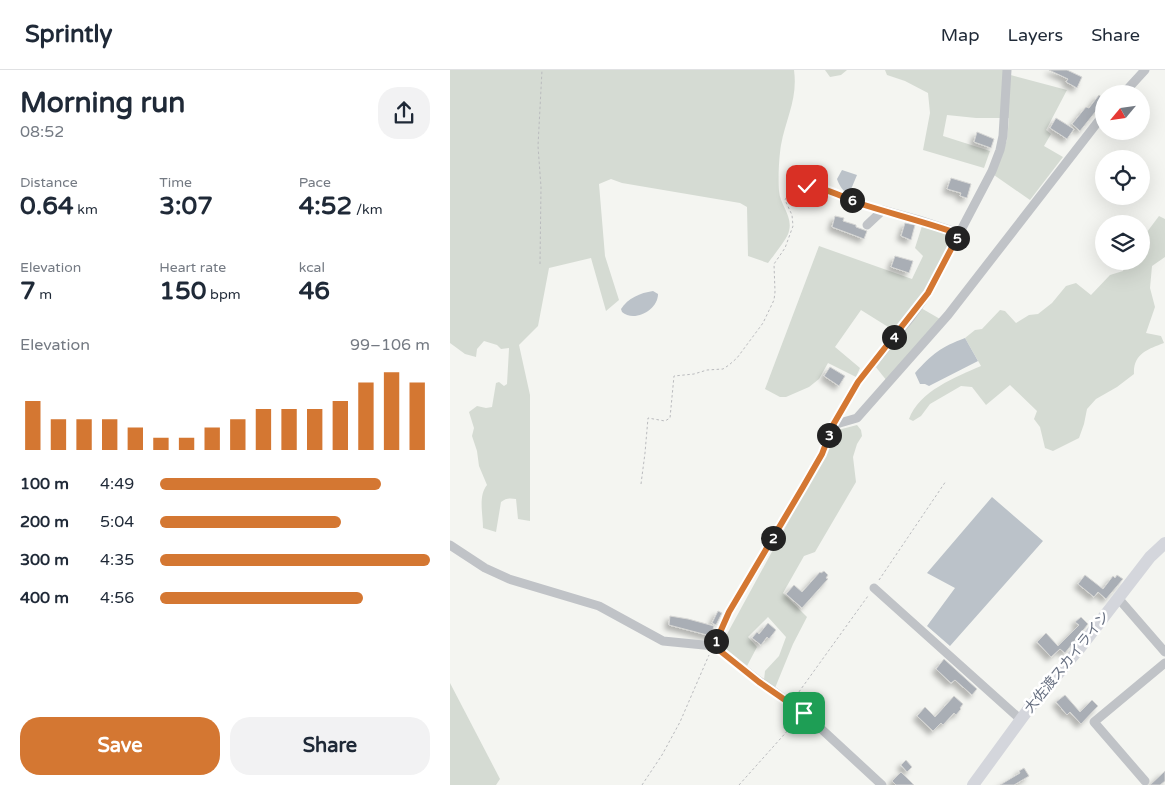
<!DOCTYPE html>
<meta charset="utf-8">
<style>
body{margin:0;font-family:"Varela Round","Noto Sans JP",sans-serif;background:#f2f2f3;color:#1f2937;height:100vh;display:flex;flex-direction:column;font-size:19px;white-space:nowrap}
*{box-sizing:border-box;margin:0}
p{font-size:16px;color:#747a83}
.icon{flex:none;width:28px;height:28px;fill:none;stroke:currentColor;stroke-width:2;stroke-linecap:round;stroke-linejoin:round}
.map{position:relative;flex:1;overflow:hidden}
.panel{display:flex;flex-direction:column;background:#fff;width:450px}
.panel>*{flex:none}
.needle{width:32px;rotate:241deg}
.controls{position:absolute;left:645px;top:15px;display:grid;gap:10px}
.controls a{display:grid;place-items:center;width:55px;height:55px;border-radius:50%;background:#fff;box-shadow:0 5px 20px #0002;font-size:25px}
.pin{position:absolute;display:grid;place-items:center;width:42px;height:42px;color:#fff;margin:-21px;border-radius:10px;box-shadow:0 2px 8px #0006}
.km{position:absolute;width:25px;height:25px;margin:-12px;border-radius:50%;background:#222;color:#fff;font-size:14px;line-height:25px;text-align:center}
.round{display:grid;place-items:center;flex:none;width:52px;height:52px;border-radius:20px;background:#f2f2f3}
.summary{display:flex;align-items:center;justify-content:space-between;height:85px;padding:0 20px}
h1{font-size:28px;font-weight:700;line-height:38px}
.metrics{display:grid;grid-template-columns:repeat(3,1fr);gap:8px;height:85px;padding:5px 20px}
.metrics div{display:grid;align-content:center}
.metrics b{font-size:25px;font-weight:700}
.metrics small{font-size:14px;font-weight:400}
.metrics p{font-size:14px}
.chart{height:140px;padding:10px 20px}
.chart p{display:flex;justify-content:space-between}
.chart svg{width:100%;height:90px;margin-top:5px;stroke:#d47732;stroke-width:6}
.button{display:flex;gap:10px;margin-top:auto;padding:10px 20px}
.button a{flex:1;height:58px;border-radius:20px;background:#d47732;color:#fff;font-size:20px;font-weight:700;line-height:58px;text-align:center}
.button a+a{background:#f2f2f3;color:#1f2937}
ul{padding:0 20px;list-style:none;font-size:16px}
li{display:grid;grid-template-columns:80px 60px 1fr;align-items:center;height:38px}
li i{height:12px;border-radius:6px;background:#d47732}
header{display:flex;align-items:center;gap:30px;box-sizing:border-box;height:70px;padding:0 25px;background:#fff;border-bottom:1px solid #e0e1e3}
header strong{font-size:24px}
nav{display:flex;gap:28px;margin-inline-start:auto;font-size:18px}
main{display:flex;flex:1;min-height:0}
.map>svg:first-child{display:block}
.green{fill:#d5dbd3}
.water{fill:#bbc2c9}
.building{fill:#a9aeb5;stroke:#d6d6d4;filter:url(#shadow)}
.lines{fill:none;stroke-linecap:round;stroke-linejoin:round}
.path{stroke:#babbbe;stroke-width:1;stroke-dasharray:2.5 2.5;stroke-linecap:butt}
.street{stroke:#c0c3c7;stroke-width:9}
.secondary{stroke:#d4d6dc;stroke-width:12}
.route-casing{stroke:#fff;stroke-width:10}
.route{stroke:#d47732;stroke-width:6}
.labels{text-anchor:middle;dominant-baseline:central;stroke-width:5;stroke-linejoin:round;paint-order:stroke}
.street-label{font-size:14px;fill:#666f80;stroke:#fff}
</style>
<header>
<strong>Sprintly</strong>
<nav><a>Map</a><a>Layers</a><a>Share</a></nav>
</header>
<main>
<section class="panel">
<div class="summary"><div><h1>Morning run</h1><p>08:52</p></div><a class="round"><svg class="icon" aria-label="share" viewBox="0 0 24 24"><path d="M12 15V3M7 8l5-5 5 5M5 13v7h14v-7"/></svg></a></div>
<div class="metrics">
<div><p>Distance</p><b>0.64<small> km</small></b></div>
<div><p>Time</p><b>3:07</b></div>
<div><p>Pace</p><b>4:52<small> /km</small></b></div>
</div>
<div class="metrics">
<div><p>Elevation</p><b>7<small> m</small></b></div>
<div><p>Heart rate</p><b>150<small> bpm</small></b></div>
<div><p>kcal</p><b>46</b></div>
</div>
<div class="chart"><p><span>Elevation</span>99–106 m</p>
<svg viewBox="0 0 160 44" preserveAspectRatio="none"><path d="M5 44V20M15 44V29M25 44V29M35 44V29M45 44V33M55 44V38M65 44V38M75 44V33M85 44V29M95 44V24M105 44V24M115 44V24M125 44V20M135 44V11M145 44V6M155 44V11"/></svg>
</div>
<ul>
<li><b>100 m</b>4:49<i style="width:82%"></i></li>
<li><b>200 m</b>5:04<i style="width:67%"></i></li>
<li><b>300 m</b>4:35<i style="width:100%"></i></li>
<li><b>400 m</b>4:56<i style="width:75%"></i></li>
</ul>
<div class="button"><a>Save</a><a>Share</a></div>
</section>
<div class="map">
<svg width="715" height="715" viewBox="0 0 715 715">
<defs>
<filter id="shadow"><feDropShadow dx="-4" dy="4" stdDeviation="2.5" flood-color="#0004"/></filter>
</defs>
<rect width="100%" height="100%" fill="#f4f5f1"/>
<!-- green -->
<g class="green">
<path d="M 0,0 L 344,0 C 348,29 336,48 331,75 C 329,87 328,108 329,121 C 330,135 343,146 339,161 C 338,168 323,186 318,193 L 298,186 L 297,137 L 290,133 L 172,113 L 161,109 L 149,114 L 155,186 L 169,230 L 156,241 L 141,188 L 99,198 L 88,256 L 69,275 L 80,325 L 80,451 L 68,449 L 66,429 C 60,428 56,428 51,432 L 46,462 L 33,458 C 33,444 28,426 37,415 L 29,396 L 27,381 L 22,366 L 24,358 L 19,342 L 27,336 L 36,338 L 42,337 L 46,313 L 49,312 L 54,316 L 57,314 L 59,279 L 59,278 L 51,279 L 47,275 L 34,271 L 27,279 L 26,287 L 15,284 L 0,273 Z"/>
<polygon points="375,0 397,0 391,5 380,7"/>
<polygon points="435,0 553,0 553,3 617,20 596,60 601,64 594,76 613,87 580,130 544,105 557,70 559,48 526,48 497,45 493,66 540,81 534,98 473,80 480,43 478,23 455,11 437,5"/>
<path d="M 709,146 L 715,149 L 715,187 L 702,196 L 700,218 L 705,237 L 696,263 L 711,266 L 714,273 C 698,279 683,284 684,304 L 667,317 L 646,329 L 637,339 L 634,354 L 629,368 L 603,381 L 595,378 L 590,357 L 584,349 L 587,341 L 560,315 L 536,335 L 522,317 L 511,316 L 480,334 L 471,346 L 463,351 L 459,349 C 469,321 506,307 531,296 L 515,268 L 525,260 L 532,259 L 550,240 L 555,241 L 566,253 L 579,245 L 588,244 L 602,233 L 616,216 L 626,213 L 641,225 L 660,205 L 673,201 L 676,191 L 691,191 L 691,170 Z"/>
<polygon points="472,156 503,165 475,222 443,260 411,240 385,277 410,298 406,307 378,293 369,309 359,317 336,327 330,327 315,319 369,176 462,209 473,186 465,178"/>
<polygon points="471,238 490,249 437,311 425,296"/>
<polygon points="407,355 411,360 412,366 407,374 403,387 406,412 365,482 354,486 333,523 357,547 343,574 325,618 314,610 315,601 329,586 336,567 318,547 298,567 307,577 297,596 271,575 365,403 382,368 388,360"/>
<polygon points="0,613 50,709 46,715 0,715"/>
</g>
<!-- water -->
<g class="water">
<path d="M 392,100 L 407,105 L 399,124 C 393,122 389,115 387,109 Z"/>
<path d="M 203,221 L 208,224 C 208,240 184,253 172,242 L 171,239 C 178,228 190,223 203,221 Z"/>
<path d="M 515,268 L 528,291 L 479,316 L 475,314 L 470,314 L 465,303 C 482,284 491,277 515,268 Z"/>
<polygon points="542,427 593,471 500,576 477,556 505,518 477,503"/>
</g>
<!-- building -->
<g class="building">
<polygon points="599,0 617,0 632,7 627,18 616,12 618,9"/>
<polygon points="649,25 654,29 654,31 630,61 622,54 636,37 639,38"/>
<polygon points="606,48 624,59 617,69 600,58"/>
<polygon points="527,62 544,69 541,78 524,72"/>
<polygon points="501,108 521,114 517,128 510,126 511,123 497,119"/>
<polygon points="385,146 394,148 393,151 406,155 406,157 417,161 414,169 382,157"/>
<polygon points="455,153 465,155 461,170 451,166"/>
<polygon points="445,186 463,191 459,203 441,197"/>
<polygon points="380,297 395,306 389,316 374,306"/>
<polygon points="374,501 378,505 376,508 378,509 352,538 336,524 344,515 352,522 370,502 371,503"/>
<polygon points="635,505 653,519 663,506 665,508 667,505 673,509 656,529 648,522 644,527 628,514"/>
<polygon points="268,541 272,543 266,555 262,553"/>
<polygon points="220,546 238,549 264,556 261,566 219,555"/>
<polygon points="631,547 638,554 615,583 610,579 601,587 587,572 596,563 608,576 629,555 625,552"/>
<polygon points="318,553 326,560 319,569 317,567 311,575 302,568 307,562 309,564"/>
<polygon points="494,589 527,619 522,625 505,610 501,613 486,599"/>
<polygon points="615,625 630,642 642,630 648,636 631,654 620,642 617,645 606,632"/>
<polygon points="504,626 513,634 510,638 511,639 506,645 504,643 493,655 491,653 483,661 467,646 475,637 485,647"/>
<polygon points="456,690 462,697 457,702 451,695"/>
<polygon points="574,698 579,706 564,715 550,715 570,703 569,701"/>
<polygon points="715,701 715,711 710,715 700,715"/>
<polygon points="451,702 464,715 446,715 442,711"/>
</g>
<g class="lines">
<!-- path -->
<g class="path">
<polyline points="90,194 91,117 88,76 92,0"/>
<path d="M 191,414 L 195,383 L 198,348 L 215,351 L 220,348 L 224,306 L 244,304 L 257,300 L 273,299 L 279,295 L 287,288 L 313,253 L 324,230 L 325,222 L 324,194 L 335,178 L 343,156 L 342,145 L 335,130 C 338,122 351,116 360,115 L 422,137"/>
<polyline points="429,510 496,411"/>
<polyline points="346,626 418,526"/>
<polyline points="192,715 212,685 230,652 259,585"/>
<polyline points="289,715 348,649"/>
</g>
<!-- street -->
<g class="street">
<polyline points="673,24 695,0"/>
<polyline points="417,155 433,140 469,150 509,163"/>
<polyline points="383,355 407,348 498,245 654,44"/>
<polyline points="0,475 35,498 59,509 149,536 213,571 264,576 309,611 354,643 432,715"/>
<polyline points="424,518 570,649"/>
<polyline points="668,528 715,582"/>
<polyline points="264,576 279,542 334,450 372,384 383,355 408,312 461,247 478,223 542,101 550,80 553,66 557,0"/>
<polyline points="695,711 644,652 715,593"/>
</g>
<!-- secondary -->
<polyline class="secondary" points="523,715 580,637 629,579 700,487 715,473"/>
</g>
<g class="lines">
<defs>
<path id="route" d="M 354,643 L 309,612 L 264,576 L 279,542 L 353,417 L 372,384 L 383,355 L 408,312 L 478,223 L 509,164 C 476,152 442,144 408,133 C 396,128 369,115 357,116"/>
</defs>
<!-- route casing -->
<use href="#route" class="route-casing"/>
<!-- route -->
<use href="#route" class="route"/>
</g>
<g class="labels">
<!-- street labels -->
<g class="street-label">
<text transform="translate(617 592) rotate(-51)">大佐渡スカイライン</text>
</g>
</g>
</svg>
<div class="controls">
<a><svg class="needle" viewBox="-14 -14 28 28"><path d="M0-13l5 13h-10z" fill="#e53935"/><path d="M0 13l5-13h-10z" fill="#747a83"/></svg></a>
<a><svg class="icon" aria-label="locate" viewBox="0 0 24 24"><circle cx="12" cy="12" r="6"/><path d="M12 2v4M12 18v4M2 12h4M18 12h4"/></svg></a>
<a><svg class="icon" aria-label="layers" viewBox="0 0 24 24"><path d="M12 4l9 5-9 5-9-5zM3 14l9 5 9-5"/></svg></a>
</div>
<div class="pin" style="left:354px;top:643px;background:#1e9e55"><svg class="icon" aria-label="arrive" viewBox="0 0 24 24"><path d="M6 21V4h12l-3 4 3 4H6"/></svg></div>
<div class="pin" style="left:357px;top:116px;background:#d93025"><svg class="icon" aria-label="check" viewBox="0 0 24 24"><path d="M5 12l5 5 9-10"/></svg></div>
<b class="km" style="left:266px;top:571px">1</b>
<b class="km" style="left:323px;top:468px">2</b>
<b class="km" style="left:379px;top:365px">3</b>
<b class="km" style="left:444px;top:267px">4</b>
<b class="km" style="left:507px;top:168px">5</b>
<b class="km" style="left:402px;top:130px">6</b>
</div>
</main>
